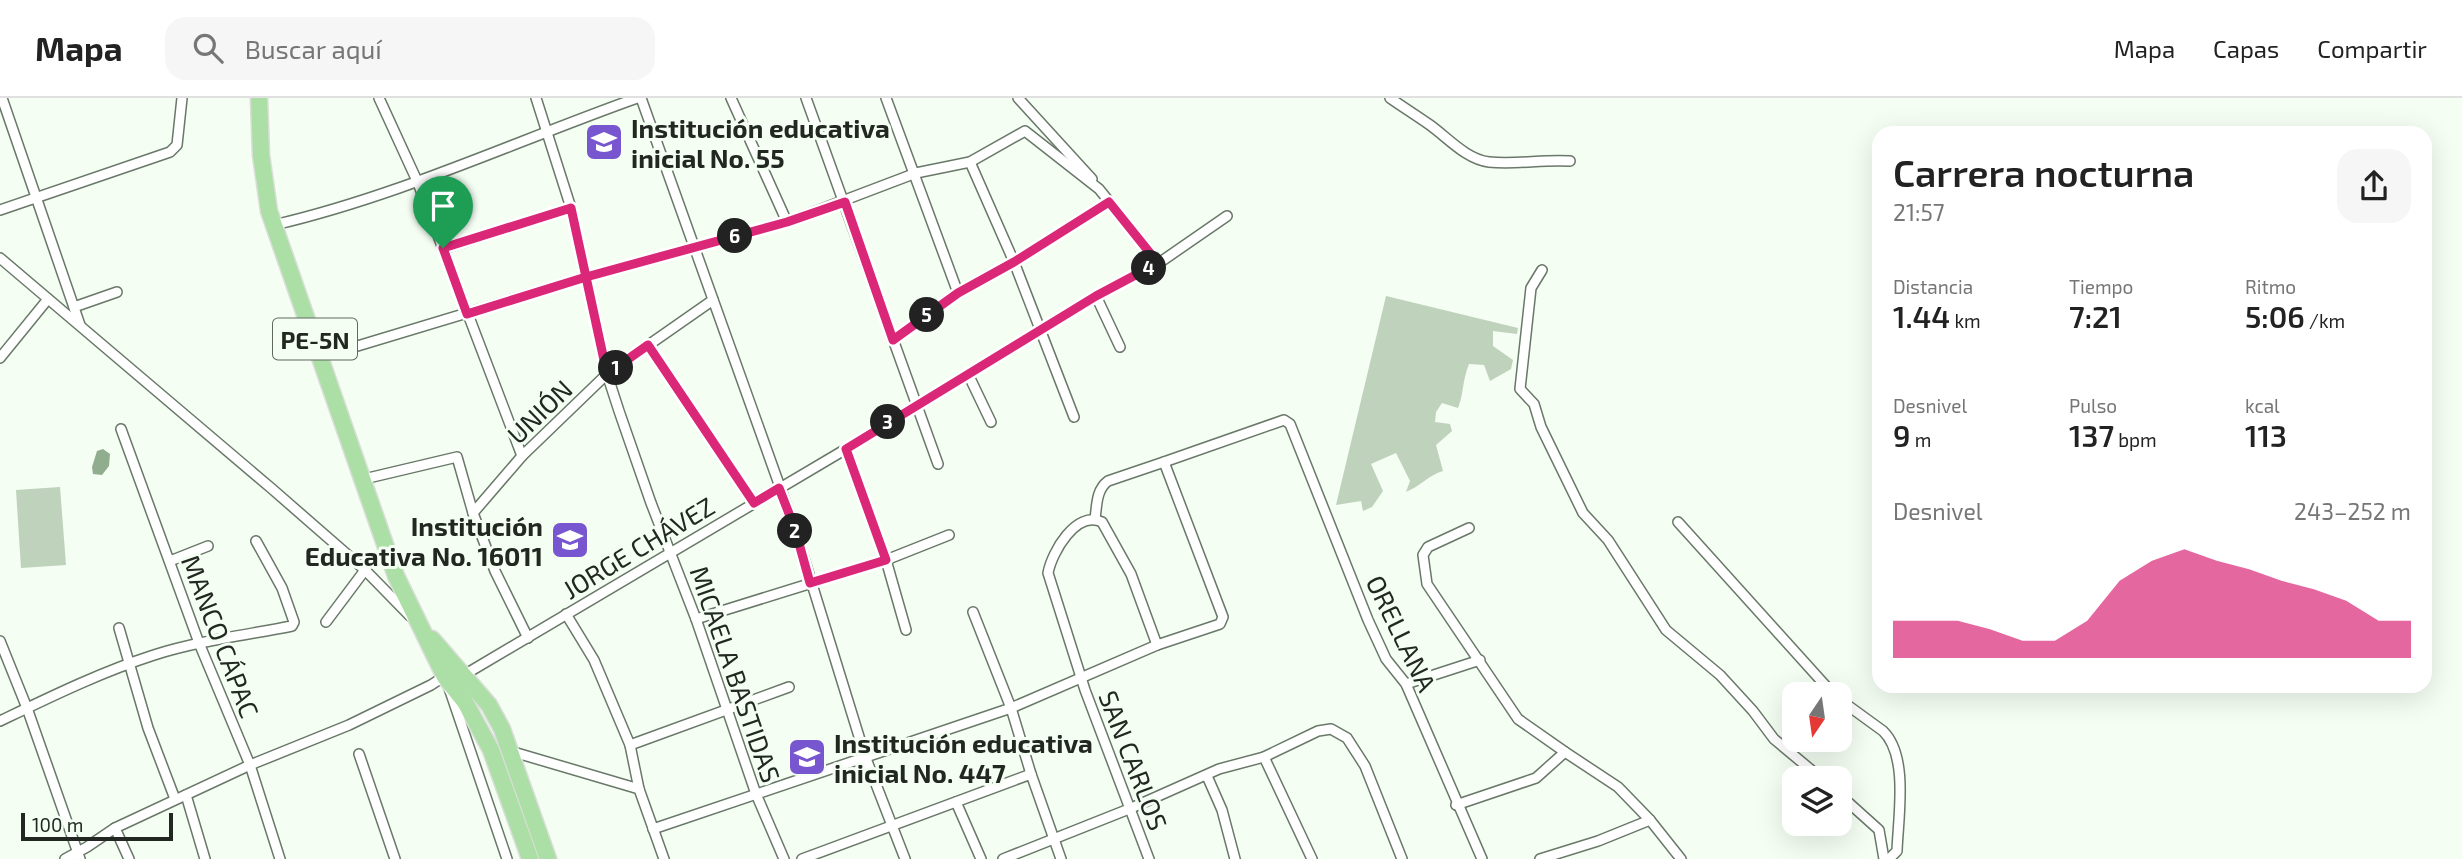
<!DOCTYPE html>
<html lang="es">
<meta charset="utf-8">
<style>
body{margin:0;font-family:"Exo 2",sans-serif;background:#f6f6f6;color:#222;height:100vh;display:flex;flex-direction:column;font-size:26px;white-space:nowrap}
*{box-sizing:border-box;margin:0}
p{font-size:23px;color:#767676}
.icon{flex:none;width:38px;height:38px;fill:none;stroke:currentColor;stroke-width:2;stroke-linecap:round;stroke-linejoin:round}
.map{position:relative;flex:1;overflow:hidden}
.details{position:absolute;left:1872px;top:28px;width:560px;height:567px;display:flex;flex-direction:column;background:#fff;border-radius:21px;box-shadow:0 7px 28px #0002}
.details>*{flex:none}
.needle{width:46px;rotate:193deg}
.tools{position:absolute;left:1782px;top:584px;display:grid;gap:14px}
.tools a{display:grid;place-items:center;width:70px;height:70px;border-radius:14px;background:#fff;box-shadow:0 7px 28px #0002;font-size:35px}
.scale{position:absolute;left:21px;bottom:18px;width:152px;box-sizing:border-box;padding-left:7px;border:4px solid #222821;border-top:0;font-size:19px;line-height:24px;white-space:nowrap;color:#222821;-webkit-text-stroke:5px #f4fef3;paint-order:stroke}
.pin{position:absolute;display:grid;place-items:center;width:60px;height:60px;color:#fff;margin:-72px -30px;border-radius:50% 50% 50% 0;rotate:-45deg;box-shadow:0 0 7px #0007}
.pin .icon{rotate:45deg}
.km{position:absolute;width:35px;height:35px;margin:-18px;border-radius:50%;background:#222;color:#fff;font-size:19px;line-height:35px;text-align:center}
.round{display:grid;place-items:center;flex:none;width:74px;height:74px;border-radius:21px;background:#f6f6f6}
.summary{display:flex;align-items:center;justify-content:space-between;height:119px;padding:0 21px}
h1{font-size:38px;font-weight:600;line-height:52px}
.figures{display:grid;grid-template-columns:repeat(3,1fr);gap:10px;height:119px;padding:7px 21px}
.figures div{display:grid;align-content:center}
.figures b{font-size:30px;font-weight:600}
.figures small{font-size:19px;font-weight:400}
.figures p{font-size:19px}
.chart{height:196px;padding:14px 21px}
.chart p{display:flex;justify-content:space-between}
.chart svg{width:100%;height:126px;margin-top:7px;fill:#db2777;opacity:.7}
header{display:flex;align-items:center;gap:42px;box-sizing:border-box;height:98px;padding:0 35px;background:#fff;border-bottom:2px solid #e0e0e0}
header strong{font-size:33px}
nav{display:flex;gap:38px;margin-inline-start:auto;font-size:24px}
.search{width:490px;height:63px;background:#f6f6f6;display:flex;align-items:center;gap:18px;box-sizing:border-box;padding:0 24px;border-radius:21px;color:#767676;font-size:26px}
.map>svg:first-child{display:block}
.green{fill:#bfd2bc}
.water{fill:#90ad8d}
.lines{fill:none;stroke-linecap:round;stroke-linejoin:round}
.street-casing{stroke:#697868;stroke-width:12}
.highway-casing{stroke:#dcdddb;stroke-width:19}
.street{stroke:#fff;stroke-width:9}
.highway{stroke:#abdfa5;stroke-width:16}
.route-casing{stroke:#fff;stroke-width:14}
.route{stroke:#db2777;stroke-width:9}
.labels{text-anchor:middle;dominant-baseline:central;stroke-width:6;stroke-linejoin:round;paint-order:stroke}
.shield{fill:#f4fef3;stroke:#616860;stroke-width:2}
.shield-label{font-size:24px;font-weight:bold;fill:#222821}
.poi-label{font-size:26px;font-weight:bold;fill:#222821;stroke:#f4fef3;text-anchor:start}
.street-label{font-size:26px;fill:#222821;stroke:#f4fef3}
</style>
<header>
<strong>Mapa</strong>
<div class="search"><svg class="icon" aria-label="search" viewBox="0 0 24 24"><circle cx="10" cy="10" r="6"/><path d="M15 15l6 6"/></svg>Buscar aquí</div>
<nav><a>Mapa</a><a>Capas</a><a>Compartir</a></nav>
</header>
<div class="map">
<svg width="2462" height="761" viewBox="0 0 2462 761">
<rect width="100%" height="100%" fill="#f4fef3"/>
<!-- green -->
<g class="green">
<path d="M 1386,198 L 1518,230 L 1517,236 L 1493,233 L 1493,248 L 1513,262 L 1511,271 L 1490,283 L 1484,267 L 1469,266 C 1462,283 1464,295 1458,310 L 1442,305 L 1436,314 L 1435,324 L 1450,326 L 1452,333 L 1436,347 L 1443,373 C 1429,377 1419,389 1406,394 L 1410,383 L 1396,355 L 1371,366 L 1383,393 L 1372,409 L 1363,413 L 1361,403 L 1336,407 Z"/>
<polygon points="60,389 66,467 21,470 16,392"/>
</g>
<!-- water -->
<polygon class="water" points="103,351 110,356 109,368 102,377 93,376 92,369 97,353"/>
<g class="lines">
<defs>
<g id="street">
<polyline points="2,0 80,227"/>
<polyline points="379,0 418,85 522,358"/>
<polyline points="536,0 571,110 607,276 619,313 651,405 696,521 756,696 784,761"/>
<polyline points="641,0 795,431 865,658 905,761"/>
<polyline points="731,0 787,124"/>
<polyline points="806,0 938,366"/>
<polyline points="886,0 958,195"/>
<polyline points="1018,0 1092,81"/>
<path d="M 1390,0 C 1403,9 1417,18 1430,27 C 1448,40 1466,61 1489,64 C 1516,67 1543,61 1570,63"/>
<polyline points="970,64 1014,164 1074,319"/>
<polyline points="0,112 170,54 177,47 182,0"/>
<path d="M 274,127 C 399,98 516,43 637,0"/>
<polyline points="443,151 571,110"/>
<polyline points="0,160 271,390 365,472 410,518"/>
<polyline points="1542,172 1531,190 1520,291 1534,306 1541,329 1583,415 1608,442 1666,532 1720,577 1753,613 1774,641 1822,681"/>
<polyline points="1096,198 1120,249"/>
<polyline points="74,209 117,194"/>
<polyline points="893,242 958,195 1014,164 1109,104"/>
<polyline points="648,247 754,405"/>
<polyline points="321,259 586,179 787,124 916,75 970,64 1025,33 1099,91 1159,165"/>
<polyline points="0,260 48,201"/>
<polyline points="968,276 991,324"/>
<polyline points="121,331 199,545 250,667 280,761"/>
<polyline points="846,351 886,462 906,532"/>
<polyline points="364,381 457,359 473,415 495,473 528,540"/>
<polyline points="473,415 522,358 607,276 713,202"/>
<path d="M 1095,421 C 1097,407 1096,392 1108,383 L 1164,364"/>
<polyline points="1678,424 1834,597"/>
<polyline points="1469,430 1428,449 1423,457 1427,486 1518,621 1565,654"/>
<polyline points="170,463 208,448"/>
<polyline points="973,514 1011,610 1031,676 1061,761"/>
<polyline points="566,516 594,562 630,647 639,691 664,761"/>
<polyline points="696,521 886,462 949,437"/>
<polyline points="326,524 365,472"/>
<polyline points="119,530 148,630 175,701"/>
<polyline points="0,543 27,610 80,761"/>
<polyline points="464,577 846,351 1096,198 1159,165 1227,118"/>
<polyline points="1406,586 1480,562"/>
<polyline points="449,590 507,761"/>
<path d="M 1839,601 L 1883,633 C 1909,658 1898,720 1897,753 L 1889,761"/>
<path d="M 0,623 C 50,599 101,574 154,557 C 198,543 246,537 292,528 L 294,524 L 282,490 L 256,443"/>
<polyline points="630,647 789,589"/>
<polyline points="510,653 639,691"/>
<polyline points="359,656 395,761"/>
<polyline points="1264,659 1312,761"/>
<polyline points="1207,678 1222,712 1235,761"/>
<polyline points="1839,696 1879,732 1884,761"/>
<polyline points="186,697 205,761"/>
<polyline points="956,704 981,761"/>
<polyline points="1456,707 1536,680 1565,654 1618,689 1650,722 1681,761"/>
<polyline points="115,730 129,761"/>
<polyline points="653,731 1011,610 1157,547 1220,526 1223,519 1164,364 1284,322 1290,326 1368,522 1386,561 1406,586 1482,761"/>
<polyline points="65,761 87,749 115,730 250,667 349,627 431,587 448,576"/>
<polyline points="802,761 1031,676"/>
<polyline points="1003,761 1129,711 1219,671 1264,659 1318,633 1331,631 1347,640 1365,668 1402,761"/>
<path d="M 1149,761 L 1085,592 L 1048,475 C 1052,454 1076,412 1102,424 L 1131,476 L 1157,547"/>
<polyline points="1540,761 1598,743 1650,722"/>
</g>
<g id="highway">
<polyline points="259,0 261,57 269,113 396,478 445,579 465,604 491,652 530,761"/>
<polyline points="432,541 489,607 502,631 548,761"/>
</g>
</defs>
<!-- street casing -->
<use href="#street" class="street-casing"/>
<!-- highway casing -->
<use href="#highway" class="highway-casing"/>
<!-- street -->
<use href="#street" class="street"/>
<!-- highway -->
<use href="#highway" class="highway"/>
</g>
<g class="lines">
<defs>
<polyline id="route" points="443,150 467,216 586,179 607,276 648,247 754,405 779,390 795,431 810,485 886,462 846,351 1096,198 1158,165 1109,104 1014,164 958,195 893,242 845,104 787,124 586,179 571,110 443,150"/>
</defs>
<!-- route casing -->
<use href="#route" class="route-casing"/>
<!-- route -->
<use href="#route" class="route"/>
</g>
<!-- icons -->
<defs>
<symbol id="school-square" viewBox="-11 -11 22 22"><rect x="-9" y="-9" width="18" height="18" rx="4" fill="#7756cf" stroke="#f4fef3"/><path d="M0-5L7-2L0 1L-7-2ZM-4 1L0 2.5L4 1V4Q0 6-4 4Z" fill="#fff"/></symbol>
</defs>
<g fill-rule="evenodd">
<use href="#school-square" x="582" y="22" width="44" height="44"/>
<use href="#school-square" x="548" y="420" width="44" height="44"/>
<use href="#school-square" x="785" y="637" width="44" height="44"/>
</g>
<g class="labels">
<!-- shield labels -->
<rect class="shield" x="273" y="220.5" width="84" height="41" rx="5"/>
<g class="shield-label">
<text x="315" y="241">PE-5N</text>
</g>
<!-- poi labels -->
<g class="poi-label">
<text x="631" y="29">Institución educativa<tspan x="631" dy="30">inicial No. 55</tspan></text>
<text x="543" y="427" text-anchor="end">Institución<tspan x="543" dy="30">Educativa No. 16011</tspan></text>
<text x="834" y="644">Institución educativa<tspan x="834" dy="30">inicial No. 447</tspan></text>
</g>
<!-- street labels -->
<g class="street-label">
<text transform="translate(539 313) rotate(-44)">UNIÓN</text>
<text transform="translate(638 449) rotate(-31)">JORGE CHÁVEZ</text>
<text transform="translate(1402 535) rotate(64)">ORELLANA</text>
<text transform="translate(221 538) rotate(69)">MANCO CÁPAC</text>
<text transform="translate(736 576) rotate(71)">MICAELA BASTIDAS</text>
<text transform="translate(1134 662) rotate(69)">SAN CARLOS</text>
</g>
</g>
</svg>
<div class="tools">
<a><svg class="needle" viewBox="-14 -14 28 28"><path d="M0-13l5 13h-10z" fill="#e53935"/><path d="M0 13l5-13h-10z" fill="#767676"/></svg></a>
<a><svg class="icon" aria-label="layers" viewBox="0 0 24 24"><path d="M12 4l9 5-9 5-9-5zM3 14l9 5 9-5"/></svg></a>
</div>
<div class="scale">100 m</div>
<div class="pin" style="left:443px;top:150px;background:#1e9e55"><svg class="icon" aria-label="arrive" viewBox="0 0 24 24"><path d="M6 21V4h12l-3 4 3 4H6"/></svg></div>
<b class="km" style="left:616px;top:270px">1</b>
<b class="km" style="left:795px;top:433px">2</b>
<b class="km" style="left:888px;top:324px">3</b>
<b class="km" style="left:1149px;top:170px">4</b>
<b class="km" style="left:927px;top:217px">5</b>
<b class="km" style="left:735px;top:138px">6</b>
<section class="details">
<div class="summary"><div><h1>Carrera nocturna</h1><p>21:57</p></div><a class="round"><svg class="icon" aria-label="share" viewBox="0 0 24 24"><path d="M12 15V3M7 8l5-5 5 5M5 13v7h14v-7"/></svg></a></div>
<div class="figures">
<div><p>Distancia</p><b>1.44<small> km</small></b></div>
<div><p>Tiempo</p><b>7:21</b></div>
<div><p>Ritmo</p><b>5:06<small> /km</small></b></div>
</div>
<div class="figures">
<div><p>Desnivel</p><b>9<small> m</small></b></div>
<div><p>Pulso</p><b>137<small> bpm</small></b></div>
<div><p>kcal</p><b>113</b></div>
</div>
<div class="chart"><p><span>Desnivel</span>243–252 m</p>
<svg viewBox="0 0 160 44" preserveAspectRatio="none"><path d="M0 44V31L10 31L20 31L30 34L40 38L50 38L60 31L70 17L80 10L90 6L100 10L110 13L120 17L130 20L140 24L150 31L160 31V44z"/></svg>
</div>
</section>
</div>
